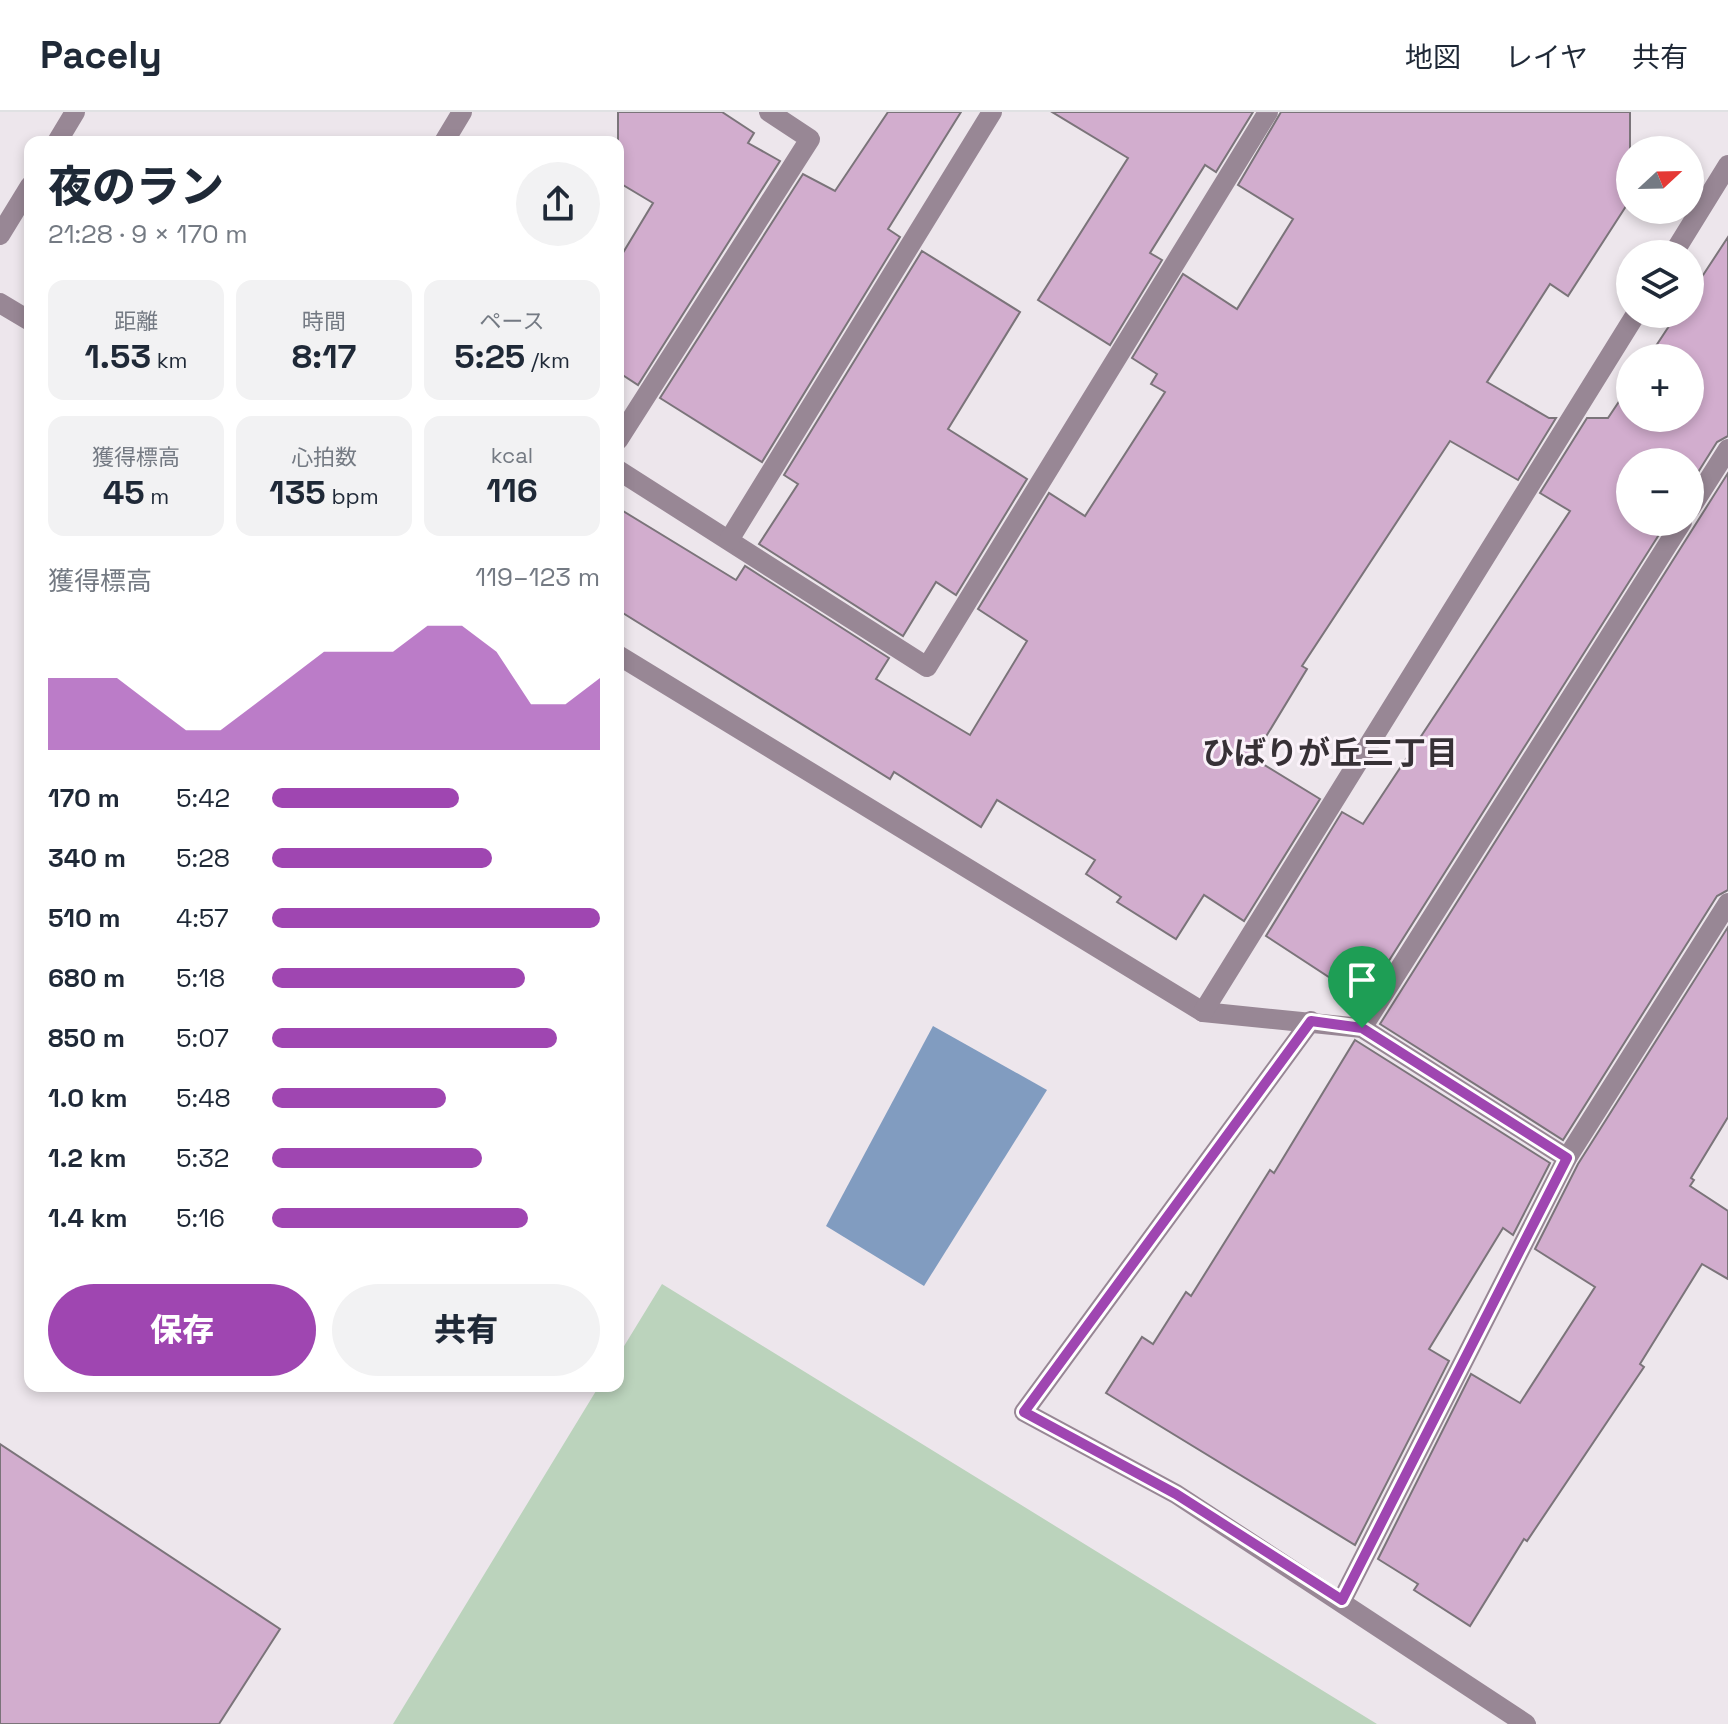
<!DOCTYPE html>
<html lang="ja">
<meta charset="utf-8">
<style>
body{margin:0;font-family:"Space Grotesk","Noto Sans JP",sans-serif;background:#f2f2f3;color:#1f2937;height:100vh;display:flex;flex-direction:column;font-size:30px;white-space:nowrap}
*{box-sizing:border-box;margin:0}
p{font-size:26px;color:#747a83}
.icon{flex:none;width:44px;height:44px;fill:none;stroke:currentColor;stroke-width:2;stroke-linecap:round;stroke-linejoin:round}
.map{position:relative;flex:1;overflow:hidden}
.drawer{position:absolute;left:24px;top:24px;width:600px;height:1256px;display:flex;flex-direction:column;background:#fff;border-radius:16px;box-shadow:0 4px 12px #0003}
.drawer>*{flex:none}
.needle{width:52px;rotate:68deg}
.fabs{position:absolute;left:1616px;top:24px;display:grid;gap:16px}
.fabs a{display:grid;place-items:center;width:88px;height:88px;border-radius:50%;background:#fff;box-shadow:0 4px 12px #0003;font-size:40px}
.pin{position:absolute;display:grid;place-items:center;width:68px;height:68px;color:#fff;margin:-82px -34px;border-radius:50% 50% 50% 0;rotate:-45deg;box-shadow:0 0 8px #0007}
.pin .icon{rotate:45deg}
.round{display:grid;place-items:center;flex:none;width:84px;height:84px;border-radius:42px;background:#f2f2f3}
.headline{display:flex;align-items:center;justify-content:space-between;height:136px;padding:0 24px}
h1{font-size:44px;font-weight:800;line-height:60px}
.figures{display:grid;grid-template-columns:repeat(3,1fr);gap:12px;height:136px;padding:8px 24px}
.figures div{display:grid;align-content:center;border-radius:16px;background:#f2f2f3;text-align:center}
.figures b{font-size:34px;font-weight:800}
.figures small{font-size:22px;font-weight:400}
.figures p{font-size:22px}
.chart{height:224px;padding:16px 24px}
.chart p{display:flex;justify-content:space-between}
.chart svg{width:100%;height:144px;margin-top:8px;fill:#9f46b1;opacity:.7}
.cta{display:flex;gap:16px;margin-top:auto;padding:16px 24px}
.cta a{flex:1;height:92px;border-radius:48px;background:#9f46b1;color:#fff;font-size:32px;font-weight:800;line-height:92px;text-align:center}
.cta a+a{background:#f2f2f3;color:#1f2937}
ul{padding:0 24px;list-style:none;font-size:26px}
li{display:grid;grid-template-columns:128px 96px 1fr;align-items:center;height:60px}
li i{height:20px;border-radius:10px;background:#9f46b1}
header{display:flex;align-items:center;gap:48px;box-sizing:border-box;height:112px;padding:0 40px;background:#fff;border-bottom:2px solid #e0e1e3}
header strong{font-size:38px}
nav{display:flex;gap:44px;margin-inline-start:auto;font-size:28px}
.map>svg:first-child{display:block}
.green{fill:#bbd3bc}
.water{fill:#819cc0}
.building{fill:#d2adce;stroke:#7b747a;stroke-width:2}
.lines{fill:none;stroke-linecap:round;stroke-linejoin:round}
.lane{stroke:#988795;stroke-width:20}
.street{stroke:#988795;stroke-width:20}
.route-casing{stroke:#fff;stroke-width:16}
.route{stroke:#9f46b1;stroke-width:10}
.labels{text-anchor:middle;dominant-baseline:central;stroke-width:6;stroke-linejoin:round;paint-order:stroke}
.neighbourhood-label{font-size:32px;font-weight:bold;fill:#373136;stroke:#fbf3fa}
</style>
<header>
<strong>Pacely</strong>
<nav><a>地図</a><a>レイヤ</a><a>共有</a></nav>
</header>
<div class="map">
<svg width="1728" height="1612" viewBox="0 0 1728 1612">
<rect width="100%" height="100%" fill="#ede6ec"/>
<!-- green -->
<polygon class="green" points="662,1172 1377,1612 393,1612 599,1274 618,1274 618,1244"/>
<!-- water -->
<polygon class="water" points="933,914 1047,978 924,1174 826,1114"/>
<!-- building -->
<g class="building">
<polygon points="618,0 722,0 754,21 748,31 780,49 638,273 618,260 618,149 653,91 618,70"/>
<polygon points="888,0 961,0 888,117 900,125 762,350 660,286 803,62 835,79"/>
<polygon points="1052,0 1253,0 1216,60 1205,53 1150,141 1162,148 1110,233 1038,188 1128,46"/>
<polygon points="1281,0 1630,0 1630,88 1568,184 1550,172 1487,270 1549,306 1556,306 1518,368 1450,329 1302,554 1307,557 1253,646 1320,687 1244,809 1204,783 1176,827 1117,790 1121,785 1086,762 1095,748 997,688 981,715 894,660 890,667 618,498 618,396 736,468 745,454 889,546 876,567 970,623 1027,529 978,497 1049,381 1085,404 1165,280 1151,272 1157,262 1132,246 1183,162 1237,197 1293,107 1238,73"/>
<polygon points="1728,125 1728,324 1717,330 1690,373 1690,350 1630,350 1630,410 1667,410 1364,888 1266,824 1342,700 1363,712 1570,399 1540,381 1587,306 1608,306 1630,273 1630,306 1690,306 1690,246 1648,246 1677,202 1690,202 1690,183"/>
<polygon points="922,139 1020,200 948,317 1027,367 956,483 936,470 903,524 759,432 798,372 784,363"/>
<polygon points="1728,361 1728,778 1717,784 1563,1028 1380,912"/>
<polygon points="1728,815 1728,1005 1691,1066 1694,1068 1690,1074 1728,1099 1728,1167 1702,1152 1640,1252 1644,1255 1527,1429 1524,1427 1470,1514 1414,1478 1418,1472 1378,1447 1471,1262 1520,1291 1595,1175 1535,1137 1578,1052"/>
<polygon points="1355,928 1550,1051 1513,1123 1503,1116 1429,1237 1449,1249 1355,1433 1106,1281 1142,1225 1153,1232 1186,1180 1191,1184 1270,1058 1274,1061"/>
<polygon points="0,1332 280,1517 219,1612 0,1612"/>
</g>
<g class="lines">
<!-- lane -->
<g class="lane">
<polyline points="57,30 75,0"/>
<polyline points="444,30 462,0"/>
<polyline points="0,123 30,74"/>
<polyline points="618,328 810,27 769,0"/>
<polyline points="618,358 927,555 1268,0"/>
<polyline points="1690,397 1728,337"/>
<polyline points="729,428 992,0"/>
<polyline points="1362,916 1682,410"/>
</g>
<!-- street -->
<g class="street">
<polyline points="1673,142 1728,53"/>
<polyline points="0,191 30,209"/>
<polyline points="618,543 1203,900 1362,916 1567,1046"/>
<polyline points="1203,900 1636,202"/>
<polyline points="1311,909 1024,1300 1176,1382 1526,1612"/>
<polyline points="1342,1488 1567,1046 1728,791"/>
</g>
</g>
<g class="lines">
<defs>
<polygon id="route" points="1311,909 1362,916 1567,1046 1342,1488 1176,1382 1024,1300"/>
</defs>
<!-- route casing -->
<use href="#route" class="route-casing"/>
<!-- route -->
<use href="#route" class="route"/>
</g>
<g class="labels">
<!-- neighbourhood labels -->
<g class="neighbourhood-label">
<text x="1330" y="641">ひばりが丘三丁目</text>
</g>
</g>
</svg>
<div class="fabs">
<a><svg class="needle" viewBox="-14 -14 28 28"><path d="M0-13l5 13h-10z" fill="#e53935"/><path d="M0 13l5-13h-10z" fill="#747a83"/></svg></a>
<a><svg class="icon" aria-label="layers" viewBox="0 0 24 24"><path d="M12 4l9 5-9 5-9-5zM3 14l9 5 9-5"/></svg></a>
<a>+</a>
<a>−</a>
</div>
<div class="pin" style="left:1362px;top:916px;background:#1e9e55"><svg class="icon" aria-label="arrive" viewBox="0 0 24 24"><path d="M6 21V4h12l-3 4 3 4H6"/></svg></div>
<section class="drawer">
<div class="headline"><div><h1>夜のラン</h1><p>21:28 · 9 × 170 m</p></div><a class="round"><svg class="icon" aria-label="share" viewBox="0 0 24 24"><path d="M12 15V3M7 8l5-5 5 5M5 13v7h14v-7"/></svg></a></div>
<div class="figures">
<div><p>距離</p><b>1.53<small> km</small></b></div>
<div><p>時間</p><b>8:17</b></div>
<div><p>ペース</p><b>5:25<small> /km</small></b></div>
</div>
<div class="figures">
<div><p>獲得標高</p><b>45<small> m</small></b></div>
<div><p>心拍数</p><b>135<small> bpm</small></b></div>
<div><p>kcal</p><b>116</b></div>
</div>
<div class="chart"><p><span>獲得標高</span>119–123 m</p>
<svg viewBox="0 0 160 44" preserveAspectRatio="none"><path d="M0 44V22L10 22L20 22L30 30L40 38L50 38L60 30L70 22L80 14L90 14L100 14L110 6L120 6L130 14L140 30L150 30L160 22V44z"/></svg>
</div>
<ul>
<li><b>170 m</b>5:42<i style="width:57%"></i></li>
<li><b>340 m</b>5:28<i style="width:67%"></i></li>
<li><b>510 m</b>4:57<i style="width:100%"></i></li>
<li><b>680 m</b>5:18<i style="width:77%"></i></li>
<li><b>850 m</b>5:07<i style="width:87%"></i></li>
<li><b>1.0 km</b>5:48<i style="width:53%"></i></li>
<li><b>1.2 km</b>5:32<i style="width:64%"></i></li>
<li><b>1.4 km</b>5:16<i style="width:78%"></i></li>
</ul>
<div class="cta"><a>保存</a><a>共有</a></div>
</section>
</div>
